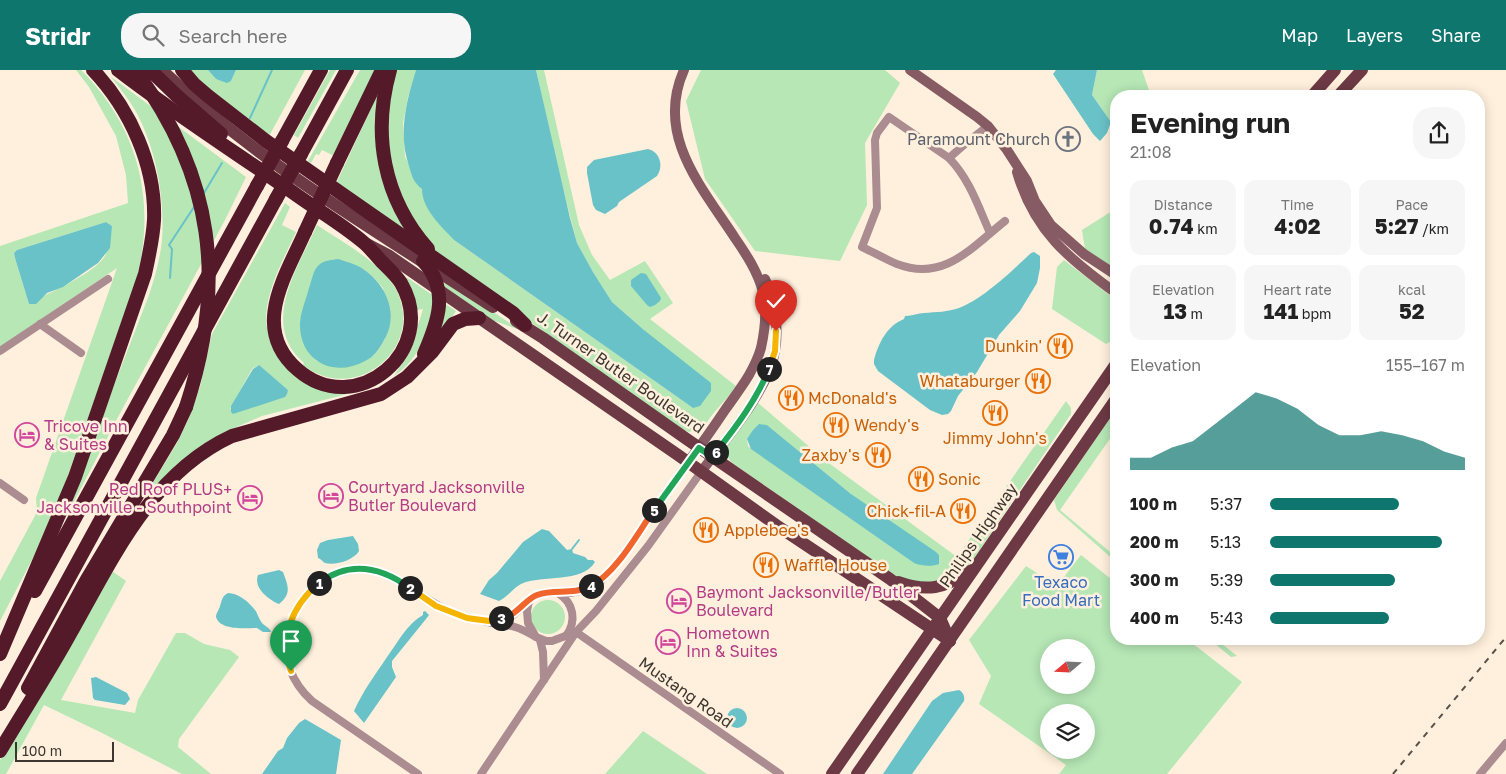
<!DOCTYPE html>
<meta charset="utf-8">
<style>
body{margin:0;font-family:"Golos Text",sans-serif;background:#f6f6f6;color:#222;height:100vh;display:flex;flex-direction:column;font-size:19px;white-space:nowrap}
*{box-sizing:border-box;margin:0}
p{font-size:16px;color:#767676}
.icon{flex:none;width:28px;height:28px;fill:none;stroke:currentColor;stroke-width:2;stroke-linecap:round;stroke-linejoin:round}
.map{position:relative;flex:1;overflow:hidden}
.side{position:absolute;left:1110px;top:20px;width:375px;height:555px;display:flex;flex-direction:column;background:#fff;border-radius:20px;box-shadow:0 2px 12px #0003}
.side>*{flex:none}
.needle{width:32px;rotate:251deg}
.controls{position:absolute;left:1040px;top:569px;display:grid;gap:10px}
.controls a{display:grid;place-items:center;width:55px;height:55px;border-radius:50%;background:#fff;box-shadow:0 2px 12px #0003;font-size:25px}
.scale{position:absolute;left:15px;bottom:12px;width:99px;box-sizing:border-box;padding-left:5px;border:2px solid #3c362f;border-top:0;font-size:14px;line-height:18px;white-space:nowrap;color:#3c362f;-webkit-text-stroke:4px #fff0dd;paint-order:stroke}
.pin{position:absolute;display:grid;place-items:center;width:42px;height:42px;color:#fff;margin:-51px -21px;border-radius:50% 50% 50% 0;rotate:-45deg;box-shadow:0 0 5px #0007}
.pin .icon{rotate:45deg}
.km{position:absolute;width:25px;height:25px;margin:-12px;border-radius:50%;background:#222;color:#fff;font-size:14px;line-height:25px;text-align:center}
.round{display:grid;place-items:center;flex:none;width:52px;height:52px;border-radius:20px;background:#f6f6f6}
.summary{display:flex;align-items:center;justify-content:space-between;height:85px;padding:0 20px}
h1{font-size:28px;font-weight:700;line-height:38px}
.stats{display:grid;grid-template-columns:repeat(3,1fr);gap:8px;height:85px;padding:5px 20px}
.stats div{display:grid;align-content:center;border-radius:12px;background:#f6f6f6;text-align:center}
.stats b{font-size:21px;font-weight:700}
.stats small{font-size:14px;font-weight:400}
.stats p{font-size:14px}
.chart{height:140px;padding:10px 20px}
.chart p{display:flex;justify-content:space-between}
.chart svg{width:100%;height:90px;margin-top:5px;fill:#0f766e;opacity:.7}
ul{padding:0 20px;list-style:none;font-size:16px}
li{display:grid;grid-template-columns:80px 60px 1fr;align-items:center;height:38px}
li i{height:12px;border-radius:6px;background:#0f766e}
header{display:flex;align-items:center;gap:30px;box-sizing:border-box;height:70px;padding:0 25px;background:#0f766e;color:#fff}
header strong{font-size:24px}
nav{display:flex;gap:28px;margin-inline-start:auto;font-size:18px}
.search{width:350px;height:45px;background:#f6f6f6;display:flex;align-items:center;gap:12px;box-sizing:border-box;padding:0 18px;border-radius:20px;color:#767676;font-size:19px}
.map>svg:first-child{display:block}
.green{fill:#b6e7b5;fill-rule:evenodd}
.water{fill:#69c2c7}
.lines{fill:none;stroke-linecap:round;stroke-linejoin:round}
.stream{stroke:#69c2c7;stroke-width:2}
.street{stroke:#ab8c91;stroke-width:8}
.secondary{stroke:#875b64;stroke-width:10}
.primary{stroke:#6c3944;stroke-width:12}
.highway{stroke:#541a2a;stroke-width:14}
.rail{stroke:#595149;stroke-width:2;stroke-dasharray:6 6;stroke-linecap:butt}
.highway-bridge{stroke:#541a2a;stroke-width:14}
.split-1-casing{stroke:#fff;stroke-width:10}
.split-2-casing{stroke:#fff;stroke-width:10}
.split-3-casing{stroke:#fff;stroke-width:10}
.split-4-casing{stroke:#fff;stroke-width:10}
.split-5-casing{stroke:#fff;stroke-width:10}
.split-6-casing{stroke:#fff;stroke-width:10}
.split-7-casing{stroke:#fff;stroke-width:10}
.split-8-casing{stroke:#fff;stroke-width:10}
.split-1{stroke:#f5b400;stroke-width:6}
.split-2{stroke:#22a559;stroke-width:6}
.split-3{stroke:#f5b400;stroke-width:6}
.split-4{stroke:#f0652b;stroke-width:6}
.split-5{stroke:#f0652b;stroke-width:6}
.split-6{stroke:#22a559;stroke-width:6}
.split-7{stroke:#22a559;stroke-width:6}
.split-8{stroke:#f5b400;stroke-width:6}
.labels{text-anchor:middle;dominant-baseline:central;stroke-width:5;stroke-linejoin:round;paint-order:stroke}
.worship-label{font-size:16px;fill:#5b616d;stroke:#fff0dd;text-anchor:end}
.food-label{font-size:16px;fill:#c56008;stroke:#fff0dd;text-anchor:start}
.street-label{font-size:16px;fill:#3c362f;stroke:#fff0dd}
.hotel-label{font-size:16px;fill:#b23c85;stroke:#fff0dd;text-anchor:start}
.shop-label{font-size:16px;fill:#366cbe;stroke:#fff0dd}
</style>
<header>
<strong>Stridr</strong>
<div class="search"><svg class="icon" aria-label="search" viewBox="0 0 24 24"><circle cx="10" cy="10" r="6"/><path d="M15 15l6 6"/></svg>Search here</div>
<nav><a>Map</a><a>Layers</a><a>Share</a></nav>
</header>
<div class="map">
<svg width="1506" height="704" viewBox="0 0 1506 704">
<rect width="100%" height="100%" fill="#fff0dd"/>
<!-- green -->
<g class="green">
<path d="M 76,0 L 81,0 C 139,58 157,132 136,211 L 61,425 L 35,484 L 0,551 L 0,511 L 37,442 L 36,428 L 117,198 L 0,277 L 0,176 L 128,133 L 126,105 L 116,66 L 89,17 ZM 106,152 L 112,156 C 110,164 109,179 105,186 C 93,205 49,222 29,234 L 15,188 L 14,183 L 17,180 Z"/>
<polygon points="186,0 208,0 216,9 231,11 236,0 305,0 268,68"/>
<polygon points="330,0 336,0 298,68 294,65"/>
<polygon points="360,0 375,0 334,86 322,80 319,85 316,84 311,93 308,91"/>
<path d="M 394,0 L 416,0 L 408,27 L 403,53 L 405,87 L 422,119 L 432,145 L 454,170 L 693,338 L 644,260 L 612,232 L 593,202 L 577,173 L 558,99 L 536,0 L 544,0 L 579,155 L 592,185 L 610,210 L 645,191 L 673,233 L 650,249 L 736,316 C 727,330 714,340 706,354 L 703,353 L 700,358 L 689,362 L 684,360 L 456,200 L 435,182 L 410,148 L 388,87 L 388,20 Z"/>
<polygon points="701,0 885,0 900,13 865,73 867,135 840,191 755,181 705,109 686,31"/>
<polygon points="1097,0 1142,0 1151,26 1116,26 1116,56 1111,52 1092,25"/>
<path d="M 110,6 L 246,107 L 225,150 L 118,347 L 65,449 L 63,447 L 149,225 C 155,207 160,189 162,170 C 165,127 156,78 135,40 C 128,28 119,17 110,6 Z"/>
<polygon points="383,13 380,78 425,179 335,116"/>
<polygon points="1116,131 1116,201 1085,179 1082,160 1112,141"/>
<path d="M 285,133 L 290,137 L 282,155 L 296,162 C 285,186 271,211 267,237 C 261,273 287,310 321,320 C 332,324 344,323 355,322 L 262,346 L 225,362 L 211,370 L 147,428 L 145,426 L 177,373 L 188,350 L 200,317 L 212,264 ZM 258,295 L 288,320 L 230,339 L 252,299 Z"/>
<path d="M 317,155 C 341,171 378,191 394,216 C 429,275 357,337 303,295 L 304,293 C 259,254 298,198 317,155 ZM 374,208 L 383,218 L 385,269 L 374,285 L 317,291 L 308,281 L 302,269 Z"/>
<polygon points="1064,190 1116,230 1116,269 1106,274 1052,239 1057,197"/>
<path d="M 406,207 L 434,226 C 432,256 421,288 394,306 L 410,281 L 423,239 L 417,240 Z"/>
<polygon points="444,211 468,225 520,260 492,250 445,217"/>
<polygon points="444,233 456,241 438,267"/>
<path d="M 1066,331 L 1071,338 L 1071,344 L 968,497 L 942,514 L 901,510 L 731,392 C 727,387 726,382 727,375 L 757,332 L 826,391 L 957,487 ZM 767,355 L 851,424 L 914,493 L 748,376 L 747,369 Z"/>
<polygon points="1116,339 1116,360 1060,440 1116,487 1116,492 1057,440 1054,430"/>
<path d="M 1081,485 L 1116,513 L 1116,569 L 1187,569 L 1242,612 L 1167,704 L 1059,704 L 1066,695 L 979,634 L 991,606 L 969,570 L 1026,496 L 1057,516 ZM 1049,578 L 1086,578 L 1086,615 L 1049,615 ZM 1049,642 L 1086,642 L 1086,680 L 1049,680 Z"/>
<polygon points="112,501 126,511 61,630 135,643 138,630 176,563 185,563 204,574 230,580 239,587 179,669 178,677 211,704 182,704 100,662 44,635 6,704 0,704 0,690"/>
<circle cx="548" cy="547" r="17"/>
<polygon points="1209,569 1216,569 1237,586 1231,587"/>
<polygon points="643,661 707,704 605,704"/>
</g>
<!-- water -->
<g class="water">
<polygon points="208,0 236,0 231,11 227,13 216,9"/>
<path d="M 416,0 L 536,0 L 570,148 L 577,173 L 593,202 L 612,232 L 644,260 L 711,313 L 711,321 L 700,336 L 693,338 L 676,326 L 454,170 C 441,156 422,139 422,119 C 413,112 412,106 409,96 C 398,64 406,32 416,0 Z"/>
<polygon points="1056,0 1097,0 1092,25 1111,52 1107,63 1100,71 1093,64 1053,4"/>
<path d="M 648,79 C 660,82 664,96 657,106 L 619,132 L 617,136 L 605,144 L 596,140 L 593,135 L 587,103 L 587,97 L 594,90 Z"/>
<polygon points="106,152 112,156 110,178 98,193 63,217 47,223 36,234 29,234 15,188 14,183 17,180"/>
<path d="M 1034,182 L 1040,186 L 1040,198 L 1037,213 L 1020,241 L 999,265 L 977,302 L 958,326 L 951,341 L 948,344 L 942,345 L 930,340 L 878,301 L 874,294 L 874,290 C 879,272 887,256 904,249 L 905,246 C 913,246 918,243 924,243 C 936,242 948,242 959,238 C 983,229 1013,200 1031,183 Z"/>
<path d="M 338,189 C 347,192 356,194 363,199 C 387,215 400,246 383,272 C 378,280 374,287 365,291 C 335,308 300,292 300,255 C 300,243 306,230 309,218 C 312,210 313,199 320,194 C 325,190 332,190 338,189 Z"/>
<polygon points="641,203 646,204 661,228 660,231 655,235 650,237 647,235 631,216 631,210"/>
<polygon points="259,295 288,320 287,324 285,327 233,344 231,342 231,336 253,299"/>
<path d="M 759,354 L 767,355 L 851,424 L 936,482 L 939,485 L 939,494 C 932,497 921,496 914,493 L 751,379 L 747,369 L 753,360 Z"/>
<path d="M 542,459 L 549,461 L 567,480 L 572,479 L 573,483 L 585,487 L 588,490 L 593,490 L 595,492 C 582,514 543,504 521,514 C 513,518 508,527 499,531 L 480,524 L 489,510 L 497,503 L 523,472 Z"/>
<path d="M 353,466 L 358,474 L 359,481 C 354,490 335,496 325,493 C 323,492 321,489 318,488 L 317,480 L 320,473 L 328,470 Z"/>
<path d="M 279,500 L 283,502 C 288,516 292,523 279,534 C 269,530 253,518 258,505 Z"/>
<path d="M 228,523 C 238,523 249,532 255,540 C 258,544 259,550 263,554 C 266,557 269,557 271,562 L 263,562 L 257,558 C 247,558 220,561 216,547 C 216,543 219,540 220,536 C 222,530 222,526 228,523 Z"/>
<path d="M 425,541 L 429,545 L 426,549 L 392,591 L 392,597 L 396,607 L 364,653 L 354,641 C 363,621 375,605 387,587 C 398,572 407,554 423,545 L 423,542 Z"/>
<polygon points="96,607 127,623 130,629 125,635 95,630 93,628 91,608"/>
<path d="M 959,620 C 963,622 965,626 964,631 L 912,704 L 883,704 L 932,631 L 943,623 Z"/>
<circle cx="737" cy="648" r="10"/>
<polygon points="305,649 341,670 336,704 262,704 278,681 283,678 287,668 299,653"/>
</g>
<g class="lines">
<!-- stream -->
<g class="stream">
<polyline points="250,48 272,0"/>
<polyline points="204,123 222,93"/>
<polyline points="170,208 172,179 169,175 194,137"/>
<polyline points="572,479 579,470"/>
</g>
<!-- street -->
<g class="street">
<polyline points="949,88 965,74 988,56"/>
<path d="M 990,163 C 978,136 970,110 949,88 L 889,47 L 877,63 L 875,70 L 877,138 L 862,177 C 873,182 885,189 897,194 C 944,212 971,178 1005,151"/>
<polyline points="40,254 81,283"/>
<polyline points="0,281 108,209"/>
<polyline points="688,392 620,489 601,511 584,520 570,523 546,522 534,526 529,531 527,541 528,553 536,567 546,571 552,571 576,562 596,541 648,476 701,402"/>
<polyline points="0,413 24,430"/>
<path d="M 558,523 C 574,533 577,551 566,566"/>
<polyline points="489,551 513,545 529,531"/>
<polyline points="540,570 543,582 544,610"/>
<path d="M 418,704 L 312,631 C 292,613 281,587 288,560 C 292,541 304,525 319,513 C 327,507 336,503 346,501 C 388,490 417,529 452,542 C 467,548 482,551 496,554 C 503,555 509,555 515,557 C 522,559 529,563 536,567"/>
<polyline points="481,704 576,562 780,704"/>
<polyline points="1480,704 1506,673"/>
</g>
<!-- secondary -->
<g class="secondary">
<path d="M 684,0 C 655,65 701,116 735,168 C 746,184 758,202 763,222 C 767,239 765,260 761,278 C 754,302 739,320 725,340 C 713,358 701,375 688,392"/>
<polyline points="910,0 977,47 988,56 1007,80 1027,111 1035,131 1051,155 1084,184 1116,205"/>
<path d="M 1017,102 C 1034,161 1069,189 1116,223"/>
<path d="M 701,402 C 725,370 769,320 775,281 C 779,258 775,230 765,209"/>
</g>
<!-- primary -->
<g class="primary">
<path d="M 162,0 C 259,94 380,163 493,237"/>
<polyline points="1312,26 1335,0"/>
<polyline points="1338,26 1362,0"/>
<polyline points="367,174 388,185 678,385 776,455 950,571"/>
<polyline points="516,251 543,268 688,370 890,509 940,548 950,571"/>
<path d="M 898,512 C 926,522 945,519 970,501"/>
<polyline points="832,704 1116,294"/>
<polyline points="857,704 1116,329"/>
</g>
<!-- highway -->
<g class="highway">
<path d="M 118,0 C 176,45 238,84 298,126 C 319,141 343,155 363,172 C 369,177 375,184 381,191 C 388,198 396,205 401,213 C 440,280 356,350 298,300 C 250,259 285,207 305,162"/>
<polyline points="150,0 176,25 221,64"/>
<polyline points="182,0 194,14 208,26 266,71 513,243 525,255"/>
<path d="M 390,0 C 372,64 383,128 428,179"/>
<polyline points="282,71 321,0"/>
<polyline points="301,84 347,0"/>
<polyline points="337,93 382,0"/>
<path d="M 423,191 C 450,220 438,252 424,284"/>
<polyline points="35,521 257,116"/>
<path d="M 0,584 L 75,407 L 145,204 C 149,186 153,168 154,150 C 156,96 130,39 93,0"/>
<polyline points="28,618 86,511 173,365 186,337"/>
<polyline points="0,634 276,129"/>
<path d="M 0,681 C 23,642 48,604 70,564 C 112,490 150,404 232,366 L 381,324 L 407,307 L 432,282 L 453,254 L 465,249 L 479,248"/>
</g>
<!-- rail -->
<polyline class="rail" points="1393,704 1506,567"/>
<!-- highway-bridge -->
<g class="highway-bridge">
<path d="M 135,0 C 214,106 227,213 186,337"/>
<polyline points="257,116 282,71"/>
<polyline points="276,129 301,84"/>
<polyline points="305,162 337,93"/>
</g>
</g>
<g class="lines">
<defs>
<path id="split-1" d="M 291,601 C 279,567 292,536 319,513"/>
<path id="split-2" d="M 319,513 C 350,490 381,497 410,518"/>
<polyline id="split-3" points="410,518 436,536 467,548 489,551 501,548"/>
<path id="split-4" d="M 501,548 C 517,546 524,530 537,525 C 555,518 572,526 591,516"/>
<path id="split-5" d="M 591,516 C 617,502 637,464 654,440"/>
<polyline id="split-6" points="654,440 699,378 712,387 716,382"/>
<path id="split-7" d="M 716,382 C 736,357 757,329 769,299"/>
<polyline id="split-8" points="769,299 775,281 776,261"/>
</defs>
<!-- split-1 casing -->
<use href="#split-1" class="split-1-casing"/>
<!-- split-2 casing -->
<use href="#split-2" class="split-2-casing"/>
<!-- split-3 casing -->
<use href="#split-3" class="split-3-casing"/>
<!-- split-4 casing -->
<use href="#split-4" class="split-4-casing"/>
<!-- split-5 casing -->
<use href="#split-5" class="split-5-casing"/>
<!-- split-6 casing -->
<use href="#split-6" class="split-6-casing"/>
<!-- split-7 casing -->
<use href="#split-7" class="split-7-casing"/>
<!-- split-8 casing -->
<use href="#split-8" class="split-8-casing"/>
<!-- split-1 -->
<use href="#split-1" class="split-1"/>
<!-- split-2 -->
<use href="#split-2" class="split-2"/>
<!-- split-3 -->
<use href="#split-3" class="split-3"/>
<!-- split-4 -->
<use href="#split-4" class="split-4"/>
<!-- split-5 -->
<use href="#split-5" class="split-5"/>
<!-- split-6 -->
<use href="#split-6" class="split-6"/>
<!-- split-7 -->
<use href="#split-7" class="split-7"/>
<!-- split-8 -->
<use href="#split-8" class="split-8"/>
</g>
<!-- icons -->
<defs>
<symbol id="church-ring" viewBox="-11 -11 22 22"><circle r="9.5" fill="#fff0dd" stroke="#6b7280" stroke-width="1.5"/><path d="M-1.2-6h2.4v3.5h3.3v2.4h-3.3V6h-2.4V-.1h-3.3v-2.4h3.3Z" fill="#6b7280"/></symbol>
<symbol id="restaurant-ring" viewBox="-11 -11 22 22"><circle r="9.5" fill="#fff0dd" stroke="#e8710a" stroke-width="1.5"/><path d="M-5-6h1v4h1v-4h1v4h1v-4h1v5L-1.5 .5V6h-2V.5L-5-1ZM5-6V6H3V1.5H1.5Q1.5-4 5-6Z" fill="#e8710a"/></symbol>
<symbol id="hotel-ring" viewBox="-11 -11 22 22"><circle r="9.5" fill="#fff0dd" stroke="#d1479c" stroke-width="1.5"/><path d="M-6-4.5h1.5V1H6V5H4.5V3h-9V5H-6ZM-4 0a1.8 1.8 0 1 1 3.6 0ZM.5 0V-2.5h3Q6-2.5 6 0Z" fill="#d1479c"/></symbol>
<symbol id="supermarket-ring" viewBox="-11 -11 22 22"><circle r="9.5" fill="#fff0dd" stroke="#3f7fe0" stroke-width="1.5"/><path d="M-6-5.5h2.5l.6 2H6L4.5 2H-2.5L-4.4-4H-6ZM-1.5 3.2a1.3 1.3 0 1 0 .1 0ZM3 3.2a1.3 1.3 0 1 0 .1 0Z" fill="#3f7fe0"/></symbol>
</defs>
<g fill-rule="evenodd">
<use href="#church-ring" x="1054" y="55" width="28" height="28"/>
<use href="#restaurant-ring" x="1046" y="262" width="28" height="28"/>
<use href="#restaurant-ring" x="1024" y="297" width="28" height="28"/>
<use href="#restaurant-ring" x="777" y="314" width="28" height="28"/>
<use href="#restaurant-ring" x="981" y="329" width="28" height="28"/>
<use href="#restaurant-ring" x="822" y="341" width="28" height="28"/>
<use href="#hotel-ring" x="13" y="351" width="28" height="28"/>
<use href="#restaurant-ring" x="864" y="371" width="28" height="28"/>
<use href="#restaurant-ring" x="907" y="395" width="28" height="28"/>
<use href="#hotel-ring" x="317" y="412" width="28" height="28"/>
<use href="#hotel-ring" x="236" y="414" width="28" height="28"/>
<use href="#restaurant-ring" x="949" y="427" width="28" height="28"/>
<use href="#restaurant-ring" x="692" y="446" width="28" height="28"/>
<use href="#supermarket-ring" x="1047" y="473" width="28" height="28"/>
<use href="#restaurant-ring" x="752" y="481" width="28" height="28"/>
<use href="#hotel-ring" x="665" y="517" width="28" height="28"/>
<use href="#hotel-ring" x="654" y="558" width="28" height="28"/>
</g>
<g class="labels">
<!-- worship labels -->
<g class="worship-label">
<text x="1050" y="69">Paramount Church</text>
</g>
<!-- food labels -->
<g class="food-label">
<text x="1042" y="276" text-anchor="end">Dunkin'</text>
<text x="1020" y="311" text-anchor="end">Whataburger</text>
<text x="808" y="328">McDonald's</text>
<text x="854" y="355">Wendy's</text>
<text x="995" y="368" text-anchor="middle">Jimmy John's</text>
<text x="860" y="385" text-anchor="end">Zaxby's</text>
<text x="938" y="409">Sonic</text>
<text x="946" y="441" text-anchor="end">Chick-fil-A</text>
<text x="724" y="460">Applebee's</text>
<text x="784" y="495">Waffle House</text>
</g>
<!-- street labels -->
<g class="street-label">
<text transform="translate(621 302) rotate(35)">J. Turner Butler Boulevard</text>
<text transform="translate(978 465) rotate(-55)">Philips Highway</text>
<text transform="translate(686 622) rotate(35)">Mustang Road</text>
</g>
<!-- hotel labels -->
<g class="hotel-label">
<text x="44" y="356">Tricove Inn<tspan x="44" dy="18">&amp; Suites</tspan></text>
<text x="348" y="417">Courtyard Jacksonville<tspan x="348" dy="18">Butler Boulevard</tspan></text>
<text x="232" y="419" text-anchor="end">Red Roof PLUS+<tspan x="232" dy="18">Jacksonville - Southpoint</tspan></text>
<text x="696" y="522">Baymont Jacksonville/Butler<tspan x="696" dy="18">Boulevard</tspan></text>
<text x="686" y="563">Hometown<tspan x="686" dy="18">Inn &amp; Suites</tspan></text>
</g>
<!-- shop labels -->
<g class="shop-label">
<text x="1061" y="512">Texaco<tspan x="1061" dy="18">Food Mart</tspan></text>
</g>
</g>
</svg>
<div class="controls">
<a><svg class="needle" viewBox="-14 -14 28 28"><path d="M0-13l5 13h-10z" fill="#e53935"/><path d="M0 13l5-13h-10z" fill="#767676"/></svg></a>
<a><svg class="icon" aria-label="layers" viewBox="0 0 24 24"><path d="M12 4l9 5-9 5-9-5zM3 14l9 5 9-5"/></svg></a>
</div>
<div class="scale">100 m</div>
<div class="pin" style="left:291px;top:601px;background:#1e9e55"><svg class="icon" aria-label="arrive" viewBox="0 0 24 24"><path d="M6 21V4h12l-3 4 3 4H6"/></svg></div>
<div class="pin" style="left:776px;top:261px;background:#d93025"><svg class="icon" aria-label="check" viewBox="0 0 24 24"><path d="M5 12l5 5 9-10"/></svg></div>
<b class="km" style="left:319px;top:513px">1</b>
<b class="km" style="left:410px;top:518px">2</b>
<b class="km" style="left:501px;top:548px">3</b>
<b class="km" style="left:591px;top:516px">4</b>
<b class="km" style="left:654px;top:440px">5</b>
<b class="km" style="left:716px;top:382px">6</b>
<b class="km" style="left:769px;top:299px">7</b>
<section class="side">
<div class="summary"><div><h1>Evening run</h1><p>21:08</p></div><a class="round"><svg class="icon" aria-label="share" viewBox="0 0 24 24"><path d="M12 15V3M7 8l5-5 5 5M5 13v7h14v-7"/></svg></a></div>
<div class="stats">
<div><p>Distance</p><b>0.74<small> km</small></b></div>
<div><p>Time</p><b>4:02</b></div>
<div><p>Pace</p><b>5:27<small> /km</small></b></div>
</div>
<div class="stats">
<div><p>Elevation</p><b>13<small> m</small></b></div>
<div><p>Heart rate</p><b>141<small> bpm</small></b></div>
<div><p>kcal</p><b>52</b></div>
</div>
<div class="chart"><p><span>Elevation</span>155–167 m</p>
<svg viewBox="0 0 160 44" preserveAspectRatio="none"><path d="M0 44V38L10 38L20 33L30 30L40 22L50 14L60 6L70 9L80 14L90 22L100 27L110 27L120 25L130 27L140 30L150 35L160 38V44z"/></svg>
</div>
<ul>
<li><b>100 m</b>5:37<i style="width:66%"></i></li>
<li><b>200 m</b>5:13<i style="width:88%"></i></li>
<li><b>300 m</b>5:39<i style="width:64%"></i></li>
<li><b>400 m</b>5:43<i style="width:61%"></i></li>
</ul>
</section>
</div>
